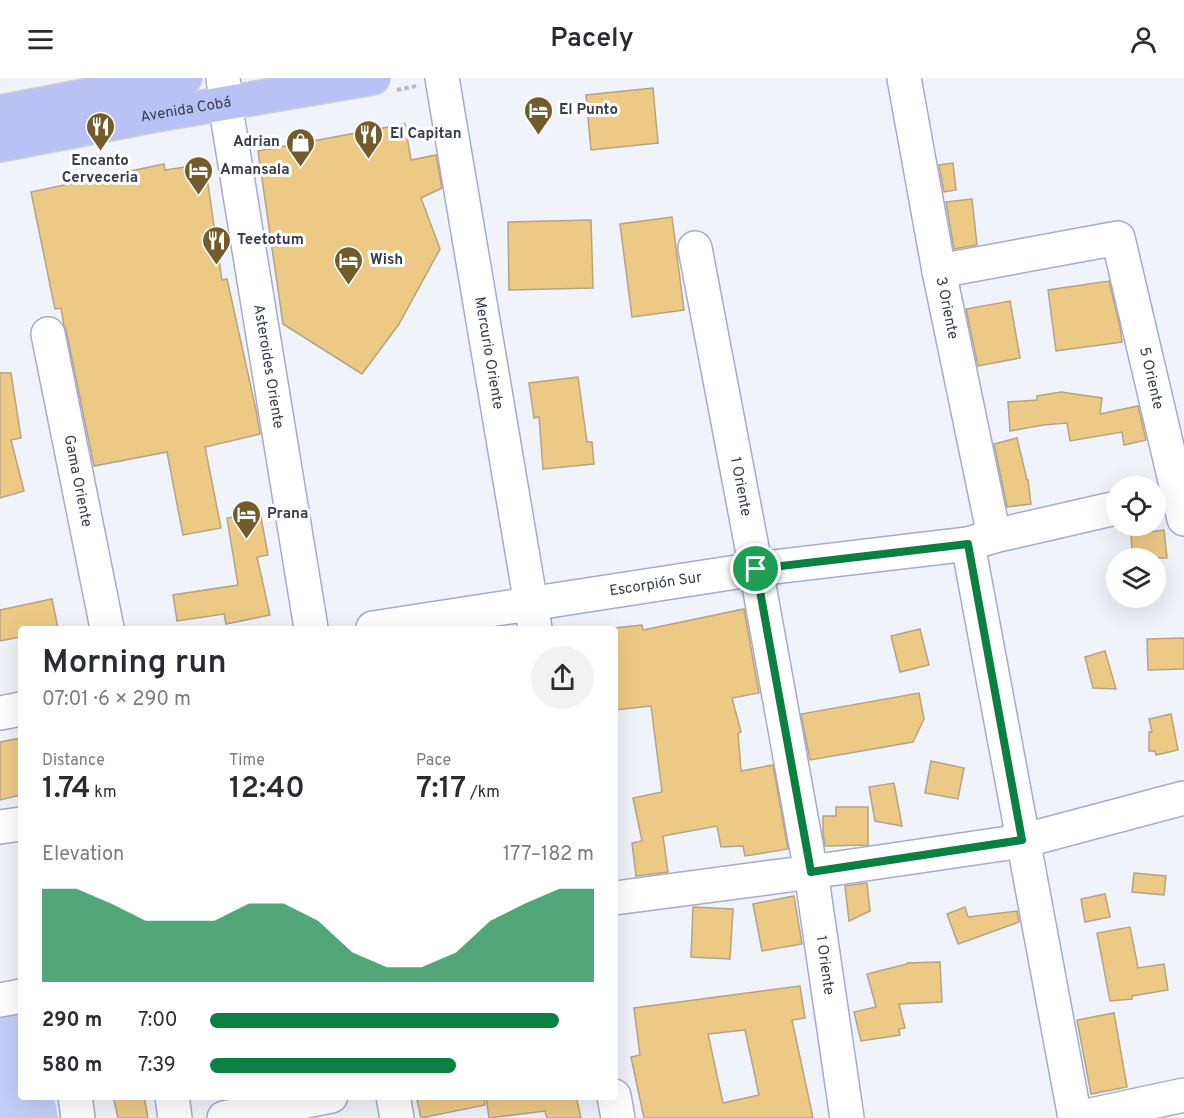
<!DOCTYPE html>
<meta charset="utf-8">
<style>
body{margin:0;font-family:Overpass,sans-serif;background:#f2f2f3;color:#2b2b33;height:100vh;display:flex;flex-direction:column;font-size:22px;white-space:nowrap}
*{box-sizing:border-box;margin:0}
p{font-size:20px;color:#7c7c81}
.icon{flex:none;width:33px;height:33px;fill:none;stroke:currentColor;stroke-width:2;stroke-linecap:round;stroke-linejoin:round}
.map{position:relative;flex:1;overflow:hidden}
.side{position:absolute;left:18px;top:548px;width:600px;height:474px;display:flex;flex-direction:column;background:#fff;border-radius:6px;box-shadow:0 6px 24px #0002}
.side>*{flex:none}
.fabs{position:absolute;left:1106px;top:398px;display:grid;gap:12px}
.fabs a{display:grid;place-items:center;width:60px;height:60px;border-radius:50%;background:#fff;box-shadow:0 6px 24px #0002;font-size:30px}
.pin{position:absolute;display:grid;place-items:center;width:51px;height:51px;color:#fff;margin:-26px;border:3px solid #fff;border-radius:50%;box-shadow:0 2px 6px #0007}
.round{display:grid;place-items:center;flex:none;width:63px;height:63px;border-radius:32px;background:#f2f2f3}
.head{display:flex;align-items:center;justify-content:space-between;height:102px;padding:0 24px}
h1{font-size:33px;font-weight:600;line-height:45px}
.metrics{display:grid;grid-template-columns:repeat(3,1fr);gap:9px;height:102px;padding:6px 24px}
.metrics div{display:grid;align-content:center}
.metrics b{font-size:30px;font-weight:600}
.metrics small{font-size:16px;font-weight:400}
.metrics p{font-size:16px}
.chart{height:168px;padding:12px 24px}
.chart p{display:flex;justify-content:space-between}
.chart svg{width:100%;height:108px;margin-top:6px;fill:#0b8043;opacity:.7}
ul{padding:0 24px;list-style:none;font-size:20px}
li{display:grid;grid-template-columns:96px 72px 1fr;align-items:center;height:45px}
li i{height:15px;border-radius:8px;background:#0b8043}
header{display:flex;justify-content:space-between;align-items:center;height:78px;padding:0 24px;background:#fff;font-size:27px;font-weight:600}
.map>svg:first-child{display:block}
.green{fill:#c4cff9}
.building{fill:#edc986;stroke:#b5a383;stroke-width:1.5;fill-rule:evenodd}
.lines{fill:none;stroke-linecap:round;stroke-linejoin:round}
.minor-casing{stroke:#a4acce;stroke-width:36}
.major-casing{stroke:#cfd0d4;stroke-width:36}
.path{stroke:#b8bbc4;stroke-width:4;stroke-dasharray:4.5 3;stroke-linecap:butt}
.minor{stroke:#fff;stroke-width:33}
.major{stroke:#b8c2f5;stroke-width:33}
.route-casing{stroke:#fff;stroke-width:12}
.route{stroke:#0b8043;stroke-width:8}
.labels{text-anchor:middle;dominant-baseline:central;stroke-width:6;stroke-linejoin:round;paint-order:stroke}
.street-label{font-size:15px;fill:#383c4a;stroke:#fff}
.poi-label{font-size:15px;font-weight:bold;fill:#383c4a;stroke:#fff;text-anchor:start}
</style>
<header><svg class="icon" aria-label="menu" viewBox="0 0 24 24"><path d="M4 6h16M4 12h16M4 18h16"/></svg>Pacely<svg class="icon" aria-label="person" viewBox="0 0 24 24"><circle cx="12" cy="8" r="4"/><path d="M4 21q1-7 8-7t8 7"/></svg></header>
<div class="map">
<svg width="1184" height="1040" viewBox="0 0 1184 1040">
<rect width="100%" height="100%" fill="#f1f3fa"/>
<!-- green -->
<polygon class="green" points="21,931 21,1018 54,1019 58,1040 0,1040 0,935"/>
<!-- building -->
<g class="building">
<polygon points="653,10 658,65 591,72 586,17"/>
<polygon points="405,46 411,82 436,77 442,110 421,120 440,171 399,246 362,296 283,246 258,73"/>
<polygon points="953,85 956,112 944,114 939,87"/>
<polygon points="164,86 165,92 205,86 222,202 227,201 256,332 260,356 205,369 221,450 183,457 167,374 94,388 66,252 64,247 61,230 55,231 31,114"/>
<polygon points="972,121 977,167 954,171 946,124"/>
<polygon points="672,139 684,232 632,239 620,146"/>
<polygon points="591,142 593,210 509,212 508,144"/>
<polygon points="1109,203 1120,249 1122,264 1056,273 1048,212"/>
<polygon points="1010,223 1020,280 978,288 966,231"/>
<polygon points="0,295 11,295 21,360 11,362 24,413 0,420"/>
<polygon points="578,299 587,364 592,364 594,386 543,391 539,339 534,340 529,305"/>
<polygon points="1061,314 1102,320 1100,336 1138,328 1146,362 1124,367 1122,354 1070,363 1067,345 1043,347 1010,353 1008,324 1037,322 1037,318"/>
<polygon points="1017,360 1027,402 1028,402 1031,426 1007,429 994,366"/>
<polygon points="260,434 268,477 257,479 270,537 226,546 224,536 177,543 173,517 238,507 227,440"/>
<polygon points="1164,452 1167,480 1153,480 1132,471 1131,456"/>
<polygon points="52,521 58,550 21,550 21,559 0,563 0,532"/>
<polygon points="744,531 759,615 732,620 741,654 738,655 741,693 773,687 788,771 745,778 743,768 721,769 717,748 663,758 668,794 636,798 632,765 642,763 633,720 662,714 651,628 615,632 615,550 642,547 643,552"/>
<polygon points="920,551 929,587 900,594 891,558"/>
<polygon points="1184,560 1184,591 1148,592 1147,561"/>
<polygon points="1105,573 1116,611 1093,610 1085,579"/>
<polygon points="919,615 924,641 913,664 810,682 801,636"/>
<polygon points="1171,636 1178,672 1156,677 1155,673 1149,673 1149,654 1152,654 1149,641"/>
<polygon points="21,660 21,717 0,722 0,664"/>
<polygon points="931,683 964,690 958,721 925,715"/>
<polygon points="894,705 902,748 875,743 869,709"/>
<polygon points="836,729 868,729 868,767 825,768 823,755 823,738 836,738"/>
<polygon points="1134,795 1166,798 1164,817 1132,814"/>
<polygon points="867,805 870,833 849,843 845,808"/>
<polygon points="1105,816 1110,839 1085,844 1081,821"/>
<polygon points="794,818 802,866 762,873 753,826"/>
<polygon points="693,829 733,831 730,881 691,879"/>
<polygon points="965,829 968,839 1017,833 1019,844 958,866 947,836"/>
<polygon points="1130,849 1138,890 1164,886 1168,912 1132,918 1132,921 1110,923 1097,855"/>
<polygon points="940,884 942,924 899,926 905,950 899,951 900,957 861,963 854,934 876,929 867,896 907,886 907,885"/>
<path d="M 800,908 L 805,940 L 792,942 L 813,1040 L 644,1040 L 631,979 L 640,977 L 634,930 ZM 745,952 L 759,1017 L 723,1025 L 708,956 Z"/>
<polygon points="1114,935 1127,1009 1091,1016 1077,942"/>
<polygon points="113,1018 144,1018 148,1040 118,1040"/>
<polygon points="436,1018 484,1018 485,1027 421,1040 417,1022"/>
<polygon points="486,1018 576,1018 581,1040 547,1040 545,1033 489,1040"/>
</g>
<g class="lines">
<defs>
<g id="minor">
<path id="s1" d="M 223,0 L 228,43 L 311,550"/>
<path id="s2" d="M 442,0 L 535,550"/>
<path id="s3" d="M 904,0 L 939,193 L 994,458"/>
<path id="s4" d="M 695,170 L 756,491 L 811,794 L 847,1040"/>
<path id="s5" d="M 939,193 L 1118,160 L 1184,441"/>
<path id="s6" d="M 48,256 L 107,550"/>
<polyline points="968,466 1075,1040"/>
<path id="s7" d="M 373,550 L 756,491 L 968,466 L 994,458 L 1116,430"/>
<polyline points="0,635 21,631"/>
<polyline points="0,749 21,746"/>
<polyline points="615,820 811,794 1022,763 1184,720"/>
<polyline points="0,922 21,918"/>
<polyline points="75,1018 78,1040"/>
<polyline points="172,1018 175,1040"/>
<polyline points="393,1018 397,1040"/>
<polyline points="614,1018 618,1040"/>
<polyline points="224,1040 331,1018"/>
<polyline points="1077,1040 1184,1017"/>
</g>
<g id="major">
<polyline points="0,34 152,5 185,0"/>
<path id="s8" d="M 0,67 L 156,37 L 373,0"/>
</g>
</defs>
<!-- minor casing -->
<use href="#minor" class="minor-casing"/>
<!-- major casing -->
<use href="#major" class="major-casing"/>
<!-- path -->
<polyline class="path" points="397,12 416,8"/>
<!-- minor -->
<use href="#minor" class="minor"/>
<!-- major -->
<use href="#major" class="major"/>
</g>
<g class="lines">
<defs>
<polygon id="route" points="968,466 1022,762 811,794 756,491"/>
</defs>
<!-- route casing -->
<use href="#route" class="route-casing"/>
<!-- route -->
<use href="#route" class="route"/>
</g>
<!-- icons -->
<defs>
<symbol id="hotel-pin" viewBox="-11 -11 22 30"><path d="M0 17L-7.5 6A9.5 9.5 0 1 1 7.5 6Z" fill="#745b2c" stroke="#fff"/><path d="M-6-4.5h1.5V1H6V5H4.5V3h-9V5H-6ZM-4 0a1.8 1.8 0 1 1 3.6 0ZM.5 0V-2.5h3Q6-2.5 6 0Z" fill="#fff"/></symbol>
<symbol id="restaurant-pin" viewBox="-11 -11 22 30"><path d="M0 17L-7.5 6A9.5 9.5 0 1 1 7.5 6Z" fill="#745b2c" stroke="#fff"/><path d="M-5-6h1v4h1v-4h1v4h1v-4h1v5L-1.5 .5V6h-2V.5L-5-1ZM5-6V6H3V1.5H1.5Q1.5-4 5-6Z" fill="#fff"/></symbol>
<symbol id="shop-pin" viewBox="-11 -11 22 30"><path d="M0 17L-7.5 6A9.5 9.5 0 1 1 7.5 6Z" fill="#745b2c" stroke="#fff"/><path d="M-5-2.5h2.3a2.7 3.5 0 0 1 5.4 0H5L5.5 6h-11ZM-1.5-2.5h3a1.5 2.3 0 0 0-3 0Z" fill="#fff"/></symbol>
</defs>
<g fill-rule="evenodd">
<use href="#hotel-pin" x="522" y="16" width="33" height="45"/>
<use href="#restaurant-pin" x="84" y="32" width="33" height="45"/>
<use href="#restaurant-pin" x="352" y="40" width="33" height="45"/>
<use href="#shop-pin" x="284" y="48" width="33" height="45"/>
<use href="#hotel-pin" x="182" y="76" width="33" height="45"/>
<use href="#restaurant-pin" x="200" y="146" width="33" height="45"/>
<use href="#hotel-pin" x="332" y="166" width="33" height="45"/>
<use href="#hotel-pin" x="230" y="420" width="33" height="45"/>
</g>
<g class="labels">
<!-- street labels -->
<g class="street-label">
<text stroke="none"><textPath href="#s8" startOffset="189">Avenida Cobá</textPath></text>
<text stroke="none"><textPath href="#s3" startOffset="234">3 Oriente</textPath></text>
<text stroke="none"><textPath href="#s2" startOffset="279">Mercurio Oriente</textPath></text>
<text stroke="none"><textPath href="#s1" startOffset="292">Asteroides Oriente</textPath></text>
<text stroke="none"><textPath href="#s5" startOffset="326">5 Oriente</textPath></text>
<text stroke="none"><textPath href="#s6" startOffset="150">Gama Oriente</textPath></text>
<text stroke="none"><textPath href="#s4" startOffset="243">1 Oriente</textPath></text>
<text stroke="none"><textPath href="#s7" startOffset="286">Escorpión Sur</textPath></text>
<text stroke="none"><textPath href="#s4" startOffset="729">1 Oriente</textPath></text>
</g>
<!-- poi labels -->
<g class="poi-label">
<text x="559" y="32">El Punto</text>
<text x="390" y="56">El Capitan</text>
<text x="280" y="64" text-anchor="end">Adrian</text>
<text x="100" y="83" text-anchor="middle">Encanto<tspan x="100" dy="17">Cerveceria</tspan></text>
<text x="220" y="92">Amansala</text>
<text x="237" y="162">Teetotum</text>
<text x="370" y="182">Wish</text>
<text x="267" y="436">Prana</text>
</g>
</g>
</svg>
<div class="fabs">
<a><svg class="icon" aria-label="locate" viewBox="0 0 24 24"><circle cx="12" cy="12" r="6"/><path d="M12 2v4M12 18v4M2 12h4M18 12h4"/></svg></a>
<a><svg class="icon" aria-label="layers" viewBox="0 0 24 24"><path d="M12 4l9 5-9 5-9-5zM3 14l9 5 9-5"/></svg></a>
</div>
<div class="pin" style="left:756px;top:491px;background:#1e9e55"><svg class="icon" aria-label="arrive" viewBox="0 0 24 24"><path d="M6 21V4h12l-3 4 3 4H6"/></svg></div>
<section class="side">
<div class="head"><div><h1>Morning run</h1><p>07:01 · 6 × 290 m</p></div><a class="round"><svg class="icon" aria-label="share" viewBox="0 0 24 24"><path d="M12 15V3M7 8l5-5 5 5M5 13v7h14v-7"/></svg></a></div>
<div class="metrics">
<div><p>Distance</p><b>1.74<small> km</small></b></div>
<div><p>Time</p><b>12:40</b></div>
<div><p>Pace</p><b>7:17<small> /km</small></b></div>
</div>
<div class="chart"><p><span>Elevation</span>177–182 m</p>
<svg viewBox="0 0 160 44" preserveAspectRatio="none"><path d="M0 44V6L10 6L20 12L30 19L40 19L50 19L60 12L70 12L80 19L90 32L100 38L110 38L120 32L130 19L140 12L150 6L160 6V44z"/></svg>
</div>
<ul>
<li><b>290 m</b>7:00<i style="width:91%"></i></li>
<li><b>580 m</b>7:39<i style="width:64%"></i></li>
</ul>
</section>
</div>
